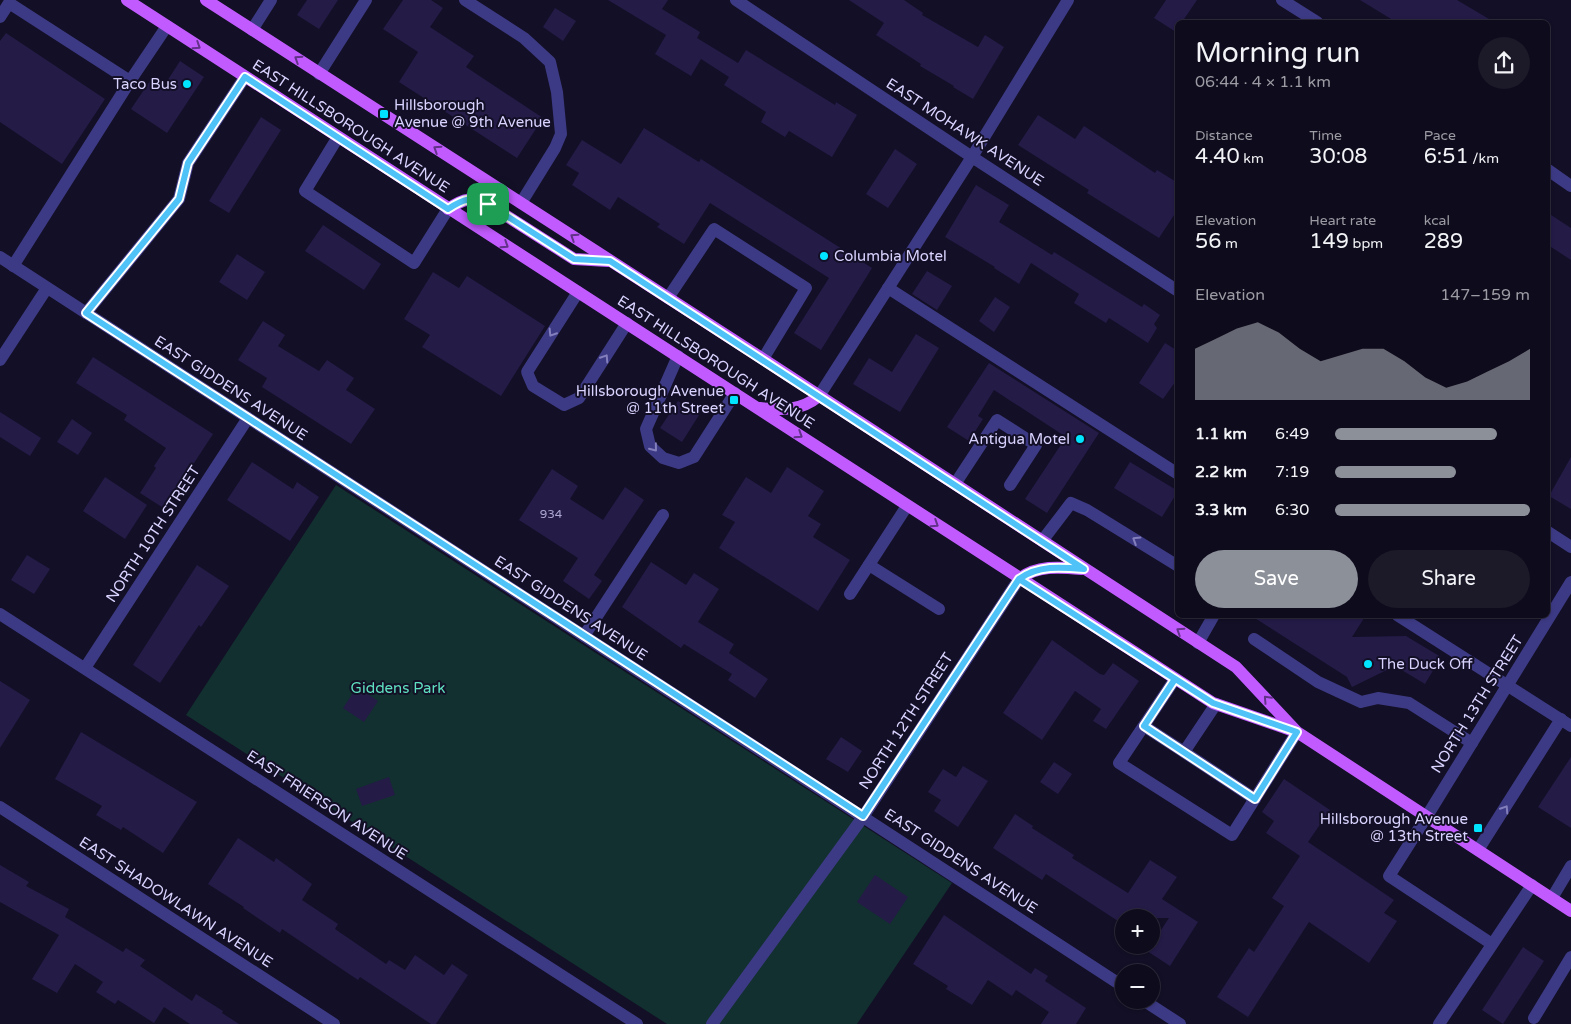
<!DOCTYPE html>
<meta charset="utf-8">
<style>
body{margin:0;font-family:"Varela Round",sans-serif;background:#1c1929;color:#f1f3f6;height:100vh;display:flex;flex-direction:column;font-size:19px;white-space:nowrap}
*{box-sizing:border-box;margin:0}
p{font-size:16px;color:#9b9ba3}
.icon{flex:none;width:28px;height:28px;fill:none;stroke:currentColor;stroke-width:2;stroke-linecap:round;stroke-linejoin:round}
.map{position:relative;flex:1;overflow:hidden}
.panel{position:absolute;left:1175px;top:20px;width:375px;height:598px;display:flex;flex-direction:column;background:#0e0b1c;border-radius:8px;box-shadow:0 1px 4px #0004,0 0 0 1px #2e2b3b}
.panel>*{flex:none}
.fabs{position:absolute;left:1115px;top:909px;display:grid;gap:10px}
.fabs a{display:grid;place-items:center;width:45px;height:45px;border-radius:50%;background:#0e0b1c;box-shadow:0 1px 4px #0004,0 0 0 1px #2e2b3b;font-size:25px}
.pin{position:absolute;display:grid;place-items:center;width:42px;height:42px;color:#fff;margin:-21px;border-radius:10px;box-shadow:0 2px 8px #0006}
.round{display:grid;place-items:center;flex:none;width:52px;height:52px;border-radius:26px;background:#1c1929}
.headline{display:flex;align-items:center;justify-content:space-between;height:85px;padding:0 20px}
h1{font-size:28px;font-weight:600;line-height:38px}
.stats{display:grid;grid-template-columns:repeat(3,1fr);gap:8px;height:85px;padding:5px 20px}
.stats div{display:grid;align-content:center}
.stats b{font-size:21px;font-weight:600}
.stats small{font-size:14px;font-weight:400}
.stats p{font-size:14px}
.chart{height:140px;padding:10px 20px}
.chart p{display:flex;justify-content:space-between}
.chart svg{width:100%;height:90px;margin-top:5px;fill:#8c9099;opacity:.7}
.primary-button{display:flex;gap:10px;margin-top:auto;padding:10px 20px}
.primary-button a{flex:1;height:58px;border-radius:30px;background:#8c9099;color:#fff;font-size:20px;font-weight:600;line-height:58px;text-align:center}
.primary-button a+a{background:#1c1929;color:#f1f3f6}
ul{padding:0 20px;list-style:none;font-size:16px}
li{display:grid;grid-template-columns:80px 60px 1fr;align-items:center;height:38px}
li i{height:12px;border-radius:6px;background:#8c9099}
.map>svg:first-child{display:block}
.green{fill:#12302f}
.building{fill:#241b47}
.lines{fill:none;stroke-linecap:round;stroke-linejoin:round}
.lane{stroke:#3d3a85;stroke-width:12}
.street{stroke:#3d3a85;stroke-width:12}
.primary{stroke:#c25bff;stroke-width:12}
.oneway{stroke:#623188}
.oneway2{stroke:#837fbc}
.route-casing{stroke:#fff;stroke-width:10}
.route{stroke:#4fc3f7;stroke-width:6}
.poi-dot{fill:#00e5ff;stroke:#130f26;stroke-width:2}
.labels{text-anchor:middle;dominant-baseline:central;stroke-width:4;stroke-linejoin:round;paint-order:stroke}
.number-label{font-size:12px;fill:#aca6d1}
.poi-label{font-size:15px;fill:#d9d4ff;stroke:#130f26;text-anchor:end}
.street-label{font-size:15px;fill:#d9d4ff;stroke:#130f26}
.park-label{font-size:15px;fill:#5fe0c0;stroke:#130f26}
</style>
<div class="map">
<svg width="1571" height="1024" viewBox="0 0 1571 1024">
<rect width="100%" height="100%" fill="#130f26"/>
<!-- green -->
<polygon class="green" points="336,485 952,883 857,1024 667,1024 186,715"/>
<!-- building -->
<g class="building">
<polygon points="307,0 338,0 319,29 297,15"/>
<polygon points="403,0 431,0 443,8 430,27 474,56 466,67 543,118 517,158 399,82 418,52 383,29"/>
<polygon points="608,0 668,0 662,9 700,32 697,38 738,63 746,50 835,105 836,102 857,115 832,157 789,131 785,137 761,122 766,112 724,85 729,77 701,59 691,76 655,54 666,35"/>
<polygon points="849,0 904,0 923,13 922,15 978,47 985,35 1004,47 973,99 953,87 954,86 920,66 921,64 876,35 884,23"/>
<polygon points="1166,0 1197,0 1182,22 1178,22 1176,32 1154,18"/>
<polygon points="1360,0 1457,0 1494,22 1396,22"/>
<polygon points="555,8 576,21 563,41 543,27"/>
<polygon points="6,33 105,99 62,164 0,122 0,41"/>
<polygon points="180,61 204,77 167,133 131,109 150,81 162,89"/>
<polygon points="1038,115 1075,139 1084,126 1155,173 1157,170 1178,183 1178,209 1159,238 1087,193 1089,190 1018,145"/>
<polygon points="261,117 281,130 229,213 209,201"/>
<polygon points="644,128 699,162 701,159 872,268 821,350 794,333 829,278 710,203 684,244 657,227 660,224 618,197 610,210 572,185 579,173 566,165 582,140 621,164"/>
<polygon points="895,149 917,164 888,208 866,194"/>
<polygon points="976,185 1009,205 999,222 1052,255 1054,252 1142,307 1144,304 1160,315 1154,324 1157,328 1148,343 1109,318 1106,323 1074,303 1079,294 1031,263 1019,284 994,268 995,267 945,237"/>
<polygon points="1548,213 1571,228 1571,260 1548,245"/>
<polygon points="323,225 381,264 364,290 305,251"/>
<polygon points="237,254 265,272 247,300 219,282"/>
<polygon points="927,271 952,286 937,310 912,294"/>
<polygon points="433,272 459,288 467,276 545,326 501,396 422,347 430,335 404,319"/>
<polygon points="995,297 1010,307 994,332 979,321"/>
<polygon points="263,321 285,335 278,346 319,371 327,360 354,378 346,390 375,409 351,444 262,387 267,378 238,360"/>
<polygon points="916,334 939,348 900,412 853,384 869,358 892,372"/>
<polygon points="1165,343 1178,351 1178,378 1163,399 1139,383"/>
<polygon points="93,357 213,434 175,492 176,493 165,509 140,493 156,468 154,466 166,448 124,420 127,415 76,383"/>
<polygon points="989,363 1099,433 1047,513 1025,499 1066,437 994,390 978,416 983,419 969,441 947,427"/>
<polygon points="678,401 699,415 682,442 660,428"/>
<polygon points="0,412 41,438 30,456 0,437"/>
<polygon points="72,419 92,433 78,455 57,442"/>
<polygon points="1571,457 1571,509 1549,496"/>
<polygon points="252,462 293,489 297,482 319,497 290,541 227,500"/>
<polygon points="1130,462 1178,491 1162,517 1114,488"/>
<polygon points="787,467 824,491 808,516 821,524 813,537 850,560 818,611 719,548 735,522 722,515 746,477 771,493"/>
<polygon points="552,469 578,486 570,499 603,520 625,487 644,500 594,575 602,581 589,599 563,581 578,558 519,520"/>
<polygon points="105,477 147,505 125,539 83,511"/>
<polygon points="27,555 50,569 34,594 11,580"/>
<polygon points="651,562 686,585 694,573 719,589 698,622 734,644 729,653 768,679 755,698 728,680 732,674 684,644 681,648 622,607"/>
<polygon points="197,565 229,586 201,627 199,625 160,683 133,665"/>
<polygon points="1250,615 1366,615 1352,637 1406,636 1441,657 1425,684 1395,666 1352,687 1347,677"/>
<polygon points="1052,640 1100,674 1104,675 1113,663 1139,681 1106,729 1093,721 1101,709 1075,691 1042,740 1003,713"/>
<polygon points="0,681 30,700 0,748"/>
<polygon points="357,687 378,701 364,722 343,708"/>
<polygon points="81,732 197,802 163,853 123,827 121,830 96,815 102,806 55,779"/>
<polygon points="841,737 862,751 848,772 826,759"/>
<polygon points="1571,757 1571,828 1538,807"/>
<polygon points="1054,762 1072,774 1058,794 1040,782"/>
<polygon points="963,766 988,781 958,827 934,811 941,800 928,792 943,769 956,777"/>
<polygon points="389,777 395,795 362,806 356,789"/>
<polygon points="1284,779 1330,810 1308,842 1394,900 1384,913 1397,921 1369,963 1309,922 1248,1017 1217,997 1249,948 1254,952 1284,906 1272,898 1300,856 1266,833 1274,821 1262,812"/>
<polygon points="1015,814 1033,826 1032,828 1074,855 1072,858 1128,893 1150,860 1177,877 1162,899 1198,922 1170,966 1147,951 1169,918 1124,918 1124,925 1046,874 1042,880 993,848"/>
<polygon points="238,838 274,862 276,858 312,884 302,900 338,924 335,929 386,964 389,960 405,970 415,955 444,975 452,964 468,975 436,1024 431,1024 360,977 358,980 282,929 280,933 243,908 244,907 208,884"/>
<polygon points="0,865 29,882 26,886 69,909 65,917 123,952 126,948 145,960 140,966 192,1001 196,994 223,1011 222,1013 239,1024 190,1024 164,1007 154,1023 118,1000 115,1004 96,992 103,982 75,964 57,993 32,979 59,935 0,902"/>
<polygon points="875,875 908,897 890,924 857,902"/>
<polygon points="944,915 1031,974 1035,968 1048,976 1045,981 1086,1008 1076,1024 1041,1024 1049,1012 1016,990 1012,996 988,980 972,1005 946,989 948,986 913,964"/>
<polygon points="1523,947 1544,961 1503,1024 1482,1010"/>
</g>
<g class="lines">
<!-- lane -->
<g class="lane">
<polyline points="465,0 524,38 550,62 557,92 561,134 555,148 521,203"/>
<polyline points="0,17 9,3 130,81 167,26"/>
<polyline points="319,74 366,0"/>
<polyline points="338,137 305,191 414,263 448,209"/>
<polyline points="13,266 130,81"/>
<polyline points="888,288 1178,474"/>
<polyline points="578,292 527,372 533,386 564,405 579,398 627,323"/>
<polyline points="668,298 714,229 806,288 763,359"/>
<polyline points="86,313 179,199 188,163 245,77"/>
<polyline points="678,356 646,429 650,446 663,458 679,463 694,457 735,393"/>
<polyline points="955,484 997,420 1036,445 1010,485"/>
<polyline points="1042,541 1071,503 1087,510 1178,566"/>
<polyline points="869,565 939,609"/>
<polyline points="850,594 907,506"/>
<polyline points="1397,615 1571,726"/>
<polyline points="584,636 663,515"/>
<polyline points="1254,639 1318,682 1361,702 1378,698 1409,703 1472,743"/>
<polyline points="1198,643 1214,615"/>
<polyline points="1175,679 1119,763 1232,835 1297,732"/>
<polyline points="1144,726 1184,752 1216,704"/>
<polyline points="1184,752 1255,799"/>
<polyline points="1427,816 1389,876 1492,944"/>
<polyline points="1478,850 1561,719"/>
<polyline points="1552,898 1571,866"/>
<polyline points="1534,1018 1571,957"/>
</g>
<!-- street -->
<g class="street">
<polyline points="736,0 972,157 1178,291"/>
<polyline points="1282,0 1317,22"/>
<polyline points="252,30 271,0"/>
<polyline points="1548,170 1571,186"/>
<polyline points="0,257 863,817 1124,987"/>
<polyline points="0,360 47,288"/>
<polyline points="819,396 972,157 1068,0"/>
<polyline points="1548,532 1571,547"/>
<polyline points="0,614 637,1024"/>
<polyline points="85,668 248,418"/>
<polyline points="0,807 334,1024"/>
<polyline points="1427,816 1571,582"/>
<polyline points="1143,1000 1180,1024"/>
<polyline points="712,1024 863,817 1019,579"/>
<polyline points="1439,1024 1532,885"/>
</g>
<!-- primary -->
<g class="primary">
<polyline points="127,0 1213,703 1294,731"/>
<polyline points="206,0 763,359 1236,667 1297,732 1571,911"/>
<path d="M 448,209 C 465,198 470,197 488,204 L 574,259 L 608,261"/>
<path d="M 760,408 C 783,410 801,411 819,396"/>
<path d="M 1019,579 C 1037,565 1059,567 1082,569"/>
</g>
</g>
<!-- one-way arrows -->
<defs><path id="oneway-chevron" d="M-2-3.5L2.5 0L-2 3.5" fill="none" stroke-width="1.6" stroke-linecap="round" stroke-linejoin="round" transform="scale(1.25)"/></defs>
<g class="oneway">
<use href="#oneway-chevron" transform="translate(197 46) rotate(33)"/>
<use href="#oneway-chevron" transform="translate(298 59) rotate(-147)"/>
<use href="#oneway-chevron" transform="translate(437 149) rotate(-147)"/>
<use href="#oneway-chevron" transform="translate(574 237) rotate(-147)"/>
<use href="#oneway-chevron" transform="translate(505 245) rotate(33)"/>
<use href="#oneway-chevron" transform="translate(799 435) rotate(33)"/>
<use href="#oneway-chevron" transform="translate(935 524) rotate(33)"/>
<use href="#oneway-chevron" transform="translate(1180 631) rotate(-147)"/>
<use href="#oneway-chevron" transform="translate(1267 699) rotate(-133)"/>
</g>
<g class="oneway2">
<use href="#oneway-chevron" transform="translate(552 333) rotate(122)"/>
<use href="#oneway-chevron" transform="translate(605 358) rotate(-57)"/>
<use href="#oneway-chevron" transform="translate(654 448) rotate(51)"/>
<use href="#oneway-chevron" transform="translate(1136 540) rotate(-148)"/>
<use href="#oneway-chevron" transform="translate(1505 809) rotate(-57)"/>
</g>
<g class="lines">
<defs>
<path id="route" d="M 488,204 C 470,197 465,198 448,209 L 245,77 L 188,163 L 179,199 L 86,313 L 863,816 L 1019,579 L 1213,703 L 1297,732 L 1255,799 L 1144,726 L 1175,679 L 1019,579 C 1038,565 1061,567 1084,569 L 610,261 L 574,259 L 488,204"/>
</defs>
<!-- route casing -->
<use href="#route" class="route-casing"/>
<!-- route -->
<use href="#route" class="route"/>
</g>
<!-- markers -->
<g class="poi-dot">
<circle cx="187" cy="84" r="5"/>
<rect x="379" y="109" width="10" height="10" rx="2.5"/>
<circle cx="824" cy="256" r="5"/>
<rect x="729" y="395" width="10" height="10" rx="2.5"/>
<circle cx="1080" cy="439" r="5"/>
<circle cx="1368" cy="664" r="5"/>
<rect x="1473" y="823" width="10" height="10" rx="2.5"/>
</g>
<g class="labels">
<!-- number labels -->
<g class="number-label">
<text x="551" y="514">934</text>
</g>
<!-- poi labels -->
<g class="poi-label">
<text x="177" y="84">Taco Bus</text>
<text x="394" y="105" text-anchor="start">Hillsborough<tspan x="394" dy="17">Avenue @ 9th Avenue</tspan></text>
<text x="834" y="256" text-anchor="start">Columbia Motel</text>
<text x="724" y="391">Hillsborough Avenue<tspan x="724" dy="17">@ 11th Street</tspan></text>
<text x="1070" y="439">Antigua Motel</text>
<text x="1378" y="664" text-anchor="start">The Duck Off</text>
<text x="1468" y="819">Hillsborough Avenue<tspan x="1468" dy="17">@ 13th Street</tspan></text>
</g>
<!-- street labels -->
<g class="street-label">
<text transform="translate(351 126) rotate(33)">EAST HILLSBOROUGH AVENUE</text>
<text transform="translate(965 132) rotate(33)">EAST MOHAWK AVENUE</text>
<text transform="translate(716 362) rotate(33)">EAST HILLSBOROUGH AVENUE</text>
<text transform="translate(231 388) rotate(33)">EAST GIDDENS AVENUE</text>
<text transform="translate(153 534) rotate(-57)">NORTH 10TH STREET</text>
<text transform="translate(571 608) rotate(33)">EAST GIDDENS AVENUE</text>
<text transform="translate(1477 704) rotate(-58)">NORTH 13TH STREET</text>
<text transform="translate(906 721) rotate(-57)">NORTH 12TH STREET</text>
<text transform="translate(327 805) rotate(33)">EAST FRIERSON AVENUE</text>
<text transform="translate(961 861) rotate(33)">EAST GIDDENS AVENUE</text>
<text transform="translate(176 902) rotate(33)">EAST SHADOWLAWN AVENUE</text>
</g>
<!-- park labels -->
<g class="park-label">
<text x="398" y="688">Giddens Park</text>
</g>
</g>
</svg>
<div class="fabs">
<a>+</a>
<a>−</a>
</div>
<div class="pin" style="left:488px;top:204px;background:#1e9e55"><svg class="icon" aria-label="arrive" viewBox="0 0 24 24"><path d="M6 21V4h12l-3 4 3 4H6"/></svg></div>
<section class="panel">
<div class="headline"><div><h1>Morning run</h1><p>06:44 · 4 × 1.1 km</p></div><a class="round"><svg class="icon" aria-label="share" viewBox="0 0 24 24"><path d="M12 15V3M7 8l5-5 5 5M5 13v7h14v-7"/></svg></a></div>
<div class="stats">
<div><p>Distance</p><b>4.40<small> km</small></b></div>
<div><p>Time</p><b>30:08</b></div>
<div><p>Pace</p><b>6:51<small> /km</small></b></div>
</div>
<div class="stats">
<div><p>Elevation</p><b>56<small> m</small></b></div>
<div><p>Heart rate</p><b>149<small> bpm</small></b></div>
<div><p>kcal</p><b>289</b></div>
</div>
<div class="chart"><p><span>Elevation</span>147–159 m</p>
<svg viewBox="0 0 160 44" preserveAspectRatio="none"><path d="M0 44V19L10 14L20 9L30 6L40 11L50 19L60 25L70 22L80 19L90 19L100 25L110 33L120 38L130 35L140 30L150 25L160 19V44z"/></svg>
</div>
<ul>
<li><b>1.1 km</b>6:49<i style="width:83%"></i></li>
<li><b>2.2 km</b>7:19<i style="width:62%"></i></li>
<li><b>3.3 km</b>6:30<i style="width:100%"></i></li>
</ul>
<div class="primary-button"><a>Save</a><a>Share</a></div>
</section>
</div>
